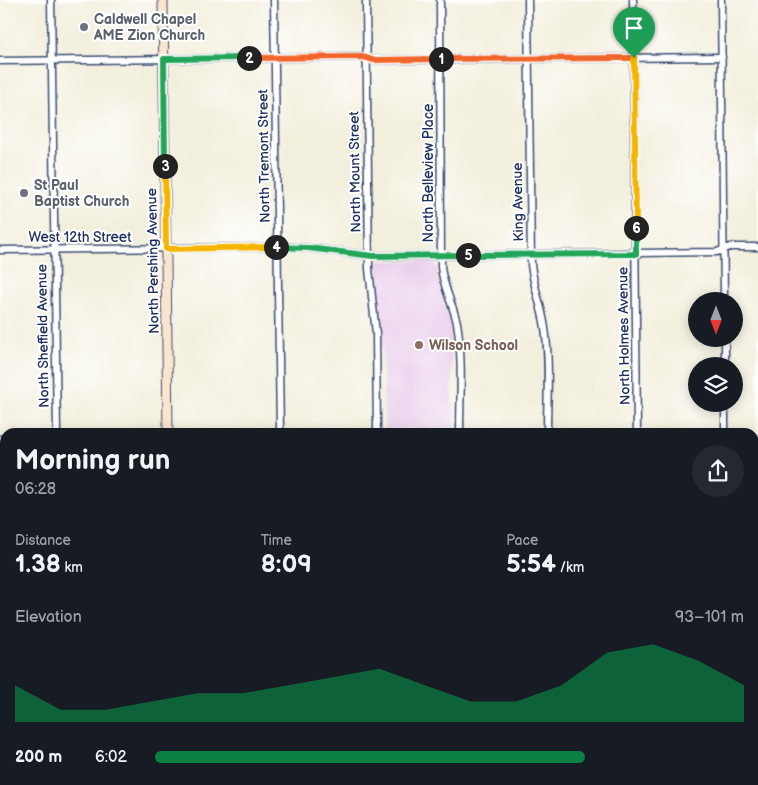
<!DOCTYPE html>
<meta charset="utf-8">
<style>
body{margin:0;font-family:"Balsamiq Sans",sans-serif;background:#242831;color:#f1f3f6;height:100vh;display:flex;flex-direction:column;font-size:19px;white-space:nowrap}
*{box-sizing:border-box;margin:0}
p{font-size:16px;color:#9ea1a6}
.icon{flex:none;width:28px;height:28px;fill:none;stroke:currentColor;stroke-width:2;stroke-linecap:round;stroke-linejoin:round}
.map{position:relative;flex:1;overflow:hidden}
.details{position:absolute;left:0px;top:428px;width:759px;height:358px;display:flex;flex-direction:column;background:#171b24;border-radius:15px 15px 0 0;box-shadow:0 2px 12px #0003}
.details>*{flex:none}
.needle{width:32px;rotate:180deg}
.fabs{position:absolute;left:688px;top:292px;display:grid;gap:10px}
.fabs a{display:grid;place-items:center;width:55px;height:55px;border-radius:50%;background:#171b24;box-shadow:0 2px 12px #0003;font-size:25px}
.pin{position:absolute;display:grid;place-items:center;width:42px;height:42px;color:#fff;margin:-51px -21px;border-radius:50% 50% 50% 0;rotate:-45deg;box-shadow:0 0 5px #0007}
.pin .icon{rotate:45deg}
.km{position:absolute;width:25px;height:25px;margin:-12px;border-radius:50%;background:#222;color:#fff;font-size:14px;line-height:25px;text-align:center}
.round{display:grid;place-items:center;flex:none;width:52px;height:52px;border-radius:26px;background:#242831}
.head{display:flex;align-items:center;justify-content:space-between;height:85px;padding:0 15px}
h1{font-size:28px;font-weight:800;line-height:38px}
.stats{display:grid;grid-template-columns:repeat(3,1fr);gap:8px;height:85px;padding:5px 15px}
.stats div{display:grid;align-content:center}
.stats b{font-size:25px;font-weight:800}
.stats small{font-size:14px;font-weight:400}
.stats p{font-size:14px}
.chart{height:140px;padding:10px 15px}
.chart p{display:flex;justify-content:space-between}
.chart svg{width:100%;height:90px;margin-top:5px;fill:#0b8043;opacity:.7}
ul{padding:0 15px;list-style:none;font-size:16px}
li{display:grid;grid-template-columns:80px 60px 1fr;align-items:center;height:38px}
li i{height:12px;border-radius:6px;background:#0b8043}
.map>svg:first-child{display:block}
.built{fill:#ead1ec}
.water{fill:url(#water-rules);stroke:#39749a}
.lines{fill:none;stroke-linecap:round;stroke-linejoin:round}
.street-casing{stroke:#3b4c71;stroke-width:9}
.secondary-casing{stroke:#3b4c71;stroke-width:11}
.primary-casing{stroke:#3b4c71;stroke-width:12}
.street{stroke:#fff;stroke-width:6}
.secondary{stroke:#fce5cf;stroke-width:9}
.primary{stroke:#f7be87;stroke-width:10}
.split-1-casing{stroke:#fff;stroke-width:10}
.split-2-casing{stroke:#fff;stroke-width:10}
.split-3-casing{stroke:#fff;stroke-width:10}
.split-4-casing{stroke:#fff;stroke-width:10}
.split-5-casing{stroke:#fff;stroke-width:10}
.split-6-casing{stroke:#fff;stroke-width:10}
.split-7-casing{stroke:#fff;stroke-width:10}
.split-1{stroke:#f0652b;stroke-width:6}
.split-2{stroke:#f0652b;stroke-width:6}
.split-3{stroke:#22a559;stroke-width:6}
.split-4{stroke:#f5b400;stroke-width:6}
.split-5{stroke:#22a559;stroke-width:6}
.split-6{stroke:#22a559;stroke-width:6}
.split-7{stroke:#f5b400;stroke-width:6}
.worship-dot{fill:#6b7280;stroke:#fff;stroke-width:2}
.education-dot{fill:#8d6e63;stroke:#fff;stroke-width:2}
.labels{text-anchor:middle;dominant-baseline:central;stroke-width:4;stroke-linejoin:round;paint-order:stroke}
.worship-label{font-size:14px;font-weight:bold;fill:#5b616d;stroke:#fff;text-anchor:start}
.street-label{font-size:14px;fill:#1b2f5e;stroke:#fff}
.education-label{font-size:14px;font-weight:bold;fill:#785e54;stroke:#fff;text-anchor:start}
</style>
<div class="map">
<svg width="758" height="785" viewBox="0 0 758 785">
<defs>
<pattern id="water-rules" width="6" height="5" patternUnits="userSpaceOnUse" patternTransform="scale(1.25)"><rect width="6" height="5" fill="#57b9d6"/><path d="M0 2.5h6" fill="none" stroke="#4797b1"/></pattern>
</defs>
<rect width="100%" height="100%" fill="#fff"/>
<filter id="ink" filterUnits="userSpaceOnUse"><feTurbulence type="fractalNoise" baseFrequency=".02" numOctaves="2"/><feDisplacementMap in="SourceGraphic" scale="10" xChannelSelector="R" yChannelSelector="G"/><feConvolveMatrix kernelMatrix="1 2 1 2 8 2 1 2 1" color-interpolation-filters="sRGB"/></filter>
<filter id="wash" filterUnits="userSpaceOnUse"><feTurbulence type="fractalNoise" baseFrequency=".0096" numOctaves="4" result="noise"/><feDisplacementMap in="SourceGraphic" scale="20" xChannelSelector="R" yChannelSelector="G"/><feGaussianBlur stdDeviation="1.12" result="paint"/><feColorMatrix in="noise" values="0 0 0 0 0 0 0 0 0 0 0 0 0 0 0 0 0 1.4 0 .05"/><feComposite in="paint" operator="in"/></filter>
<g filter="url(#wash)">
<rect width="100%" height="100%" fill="#f3efdd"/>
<!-- built -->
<polygon class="built" points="380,261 433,261 437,266 440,284 454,331 455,346 452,352 452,400 455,412 455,426 453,429 385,429 384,427 382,334 375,266"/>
<!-- water -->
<polygon class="water" points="0,618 5,623 5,780 139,780 142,785 0,785"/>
</g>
<g filter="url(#ink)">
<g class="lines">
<defs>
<g id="street">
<polyline points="51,0 57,432"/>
<polyline points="274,0 280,432"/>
<polyline points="366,0 369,269 376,334 377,432"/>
<path d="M 440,0 L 441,267 C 443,287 453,304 457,323 C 463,357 460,398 460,432"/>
<path d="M 528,0 L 531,264 C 533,286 542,306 545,328 C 550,362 547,398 547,432"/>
<polyline points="633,0 637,432"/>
<polyline points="721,0 724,301"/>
<polyline points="0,61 363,57 373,60 722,57"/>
<polyline points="0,250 287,247 308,248 373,256 403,256 717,252 730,247 758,247"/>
<polyline points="725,339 725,366"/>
<polyline points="725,404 725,432"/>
<polyline points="0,439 5,439"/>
<polyline points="388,780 388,785"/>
<polyline points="445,780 445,785"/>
<polyline points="553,780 553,785"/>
<polyline points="641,780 641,785"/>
<polyline points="729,780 729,785"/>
</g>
<g id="secondary">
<polyline points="163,0 168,432"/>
<polyline points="0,488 5,492"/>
</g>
<g id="primary">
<polyline points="754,640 758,640"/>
<polyline points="0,740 5,738"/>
<polyline points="0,749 5,747"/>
<polyline points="253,780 255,785"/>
</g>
</defs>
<!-- street casing -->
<use href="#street" class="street-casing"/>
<!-- secondary casing -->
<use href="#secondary" class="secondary-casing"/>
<!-- primary casing -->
<use href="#primary" class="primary-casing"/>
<!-- street -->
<use href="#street" class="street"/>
<!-- secondary -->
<use href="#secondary" class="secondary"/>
<!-- primary -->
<use href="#primary" class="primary"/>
</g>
</g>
<g class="lines" filter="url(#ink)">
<defs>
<polyline id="split-1" points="441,59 634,58"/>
<polyline id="split-2" points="249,58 363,57 373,60 441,59"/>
<polyline id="split-3" points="165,166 164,59 249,58"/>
<polyline id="split-4" points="165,166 166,249 276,247"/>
<polyline id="split-5" points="276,247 308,248 373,256 468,255"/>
<polyline id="split-6" points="468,255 636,254 636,228"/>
<polyline id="split-7" points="634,58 636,228"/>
</defs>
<!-- split-1 casing -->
<use href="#split-1" class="split-1-casing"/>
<!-- split-2 casing -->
<use href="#split-2" class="split-2-casing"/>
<!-- split-3 casing -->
<use href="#split-3" class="split-3-casing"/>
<!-- split-4 casing -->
<use href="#split-4" class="split-4-casing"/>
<!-- split-5 casing -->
<use href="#split-5" class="split-5-casing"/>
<!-- split-6 casing -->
<use href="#split-6" class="split-6-casing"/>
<!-- split-7 casing -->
<use href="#split-7" class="split-7-casing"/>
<!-- split-1 -->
<use href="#split-1" class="split-1"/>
<!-- split-2 -->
<use href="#split-2" class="split-2"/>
<!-- split-3 -->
<use href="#split-3" class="split-3"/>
<!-- split-4 -->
<use href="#split-4" class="split-4"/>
<!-- split-5 -->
<use href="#split-5" class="split-5"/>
<!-- split-6 -->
<use href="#split-6" class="split-6"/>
<!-- split-7 -->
<use href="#split-7" class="split-7"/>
</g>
<!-- markers -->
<g class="worship-dot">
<circle cx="84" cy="27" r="5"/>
<circle cx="24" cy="193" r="5"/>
</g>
<circle class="education-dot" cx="419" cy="345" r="5"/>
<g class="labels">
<!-- worship labels -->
<g class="worship-label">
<text x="94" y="19">Caldwell Chapel<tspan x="94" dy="16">AME Zion Church</tspan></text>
<text x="34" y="185">St Paul<tspan x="34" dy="16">Baptist Church</tspan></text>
</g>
<!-- street labels -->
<g class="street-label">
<text transform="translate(264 156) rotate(-91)">North Tremont Street</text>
<text transform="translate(355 172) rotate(-91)">North Mount Street</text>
<text transform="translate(428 173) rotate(-90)">North Belleview Place</text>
<text transform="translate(518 202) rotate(-91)">King Avenue</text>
<text x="80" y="237">West 12th Street</text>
<text transform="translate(153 261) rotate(-91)">North Pershing Avenue</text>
<text transform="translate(43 336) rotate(-91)">North Sheffield Avenue</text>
<text transform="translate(624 336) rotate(-91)">North Holmes Avenue</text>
</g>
<!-- education labels -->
<g class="education-label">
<text x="429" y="345">Wilson School</text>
</g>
</g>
</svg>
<div class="fabs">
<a><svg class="needle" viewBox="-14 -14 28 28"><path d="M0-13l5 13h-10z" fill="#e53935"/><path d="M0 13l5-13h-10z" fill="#9ea1a6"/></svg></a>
<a><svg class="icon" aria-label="layers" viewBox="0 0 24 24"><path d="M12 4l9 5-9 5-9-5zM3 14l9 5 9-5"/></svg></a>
</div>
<div class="pin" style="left:634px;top:58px;background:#1e9e55"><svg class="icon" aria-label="arrive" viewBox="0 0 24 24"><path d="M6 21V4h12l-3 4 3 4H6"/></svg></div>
<b class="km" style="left:441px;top:59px">1</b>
<b class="km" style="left:249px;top:58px">2</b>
<b class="km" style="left:165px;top:166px">3</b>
<b class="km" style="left:276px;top:247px">4</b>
<b class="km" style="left:468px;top:255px">5</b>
<b class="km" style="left:636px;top:228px">6</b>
<section class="details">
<div class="head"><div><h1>Morning run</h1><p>06:28</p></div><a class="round"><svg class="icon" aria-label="share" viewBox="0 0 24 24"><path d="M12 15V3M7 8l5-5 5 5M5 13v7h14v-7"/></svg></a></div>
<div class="stats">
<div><p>Distance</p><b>1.38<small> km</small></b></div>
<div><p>Time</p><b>8:09</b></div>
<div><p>Pace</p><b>5:54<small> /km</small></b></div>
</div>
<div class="chart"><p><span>Elevation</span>93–101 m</p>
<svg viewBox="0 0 160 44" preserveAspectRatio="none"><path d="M0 44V26L10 38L20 38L30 34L40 30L50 30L60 26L70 22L80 18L90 26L100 34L110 34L120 26L130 10L140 6L150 14L160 26V44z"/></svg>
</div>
<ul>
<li><b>200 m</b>6:02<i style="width:73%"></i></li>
</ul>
</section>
</div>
